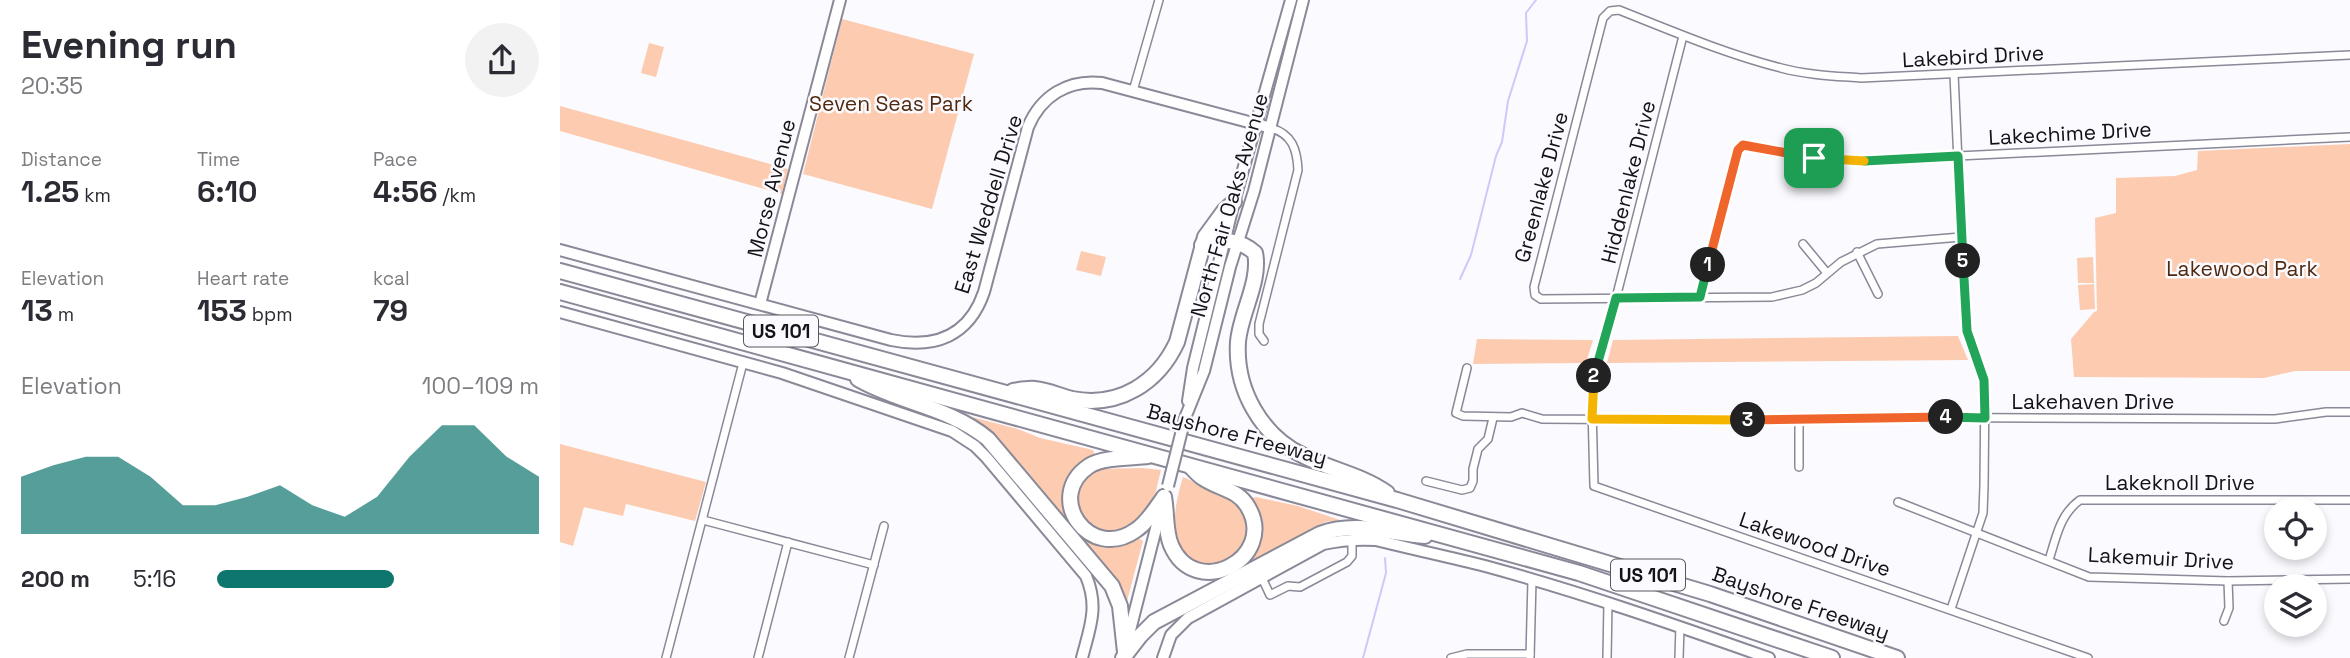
<!DOCTYPE html>
<meta charset="utf-8">
<style>
body{margin:0;font-family:"Space Grotesk",sans-serif;background:#f2f2f3;color:#2b2b33;height:100vh;display:flex;flex-direction:column;font-size:26px;white-space:nowrap}
*{box-sizing:border-box;margin:0}
p{font-size:23px;color:#7c7c81}
.icon{flex:none;width:38px;height:38px;fill:none;stroke:currentColor;stroke-width:2;stroke-linecap:round;stroke-linejoin:round}
.map{position:relative;flex:1;overflow:hidden}
.drawer{display:flex;flex-direction:column;background:#fff;width:560px}
.drawer>*{flex:none}
.tools{position:absolute;left:1704px;top:497px;display:grid;gap:14px}
.tools a{display:grid;place-items:center;width:63px;height:63px;border-radius:50%;background:#fff;box-shadow:0 4px 10px #0003;font-size:35px}
.pin{position:absolute;display:grid;place-items:center;width:60px;height:60px;color:#fff;margin:-30px;border-radius:14px;box-shadow:0 4px 10px #0006}
.km{position:absolute;width:35px;height:35px;margin:-18px;border-radius:50%;background:#222;color:#fff;font-size:19px;line-height:35px;text-align:center}
.round{display:grid;place-items:center;flex:none;width:74px;height:74px;border-radius:37px;background:#f2f2f3}
.overview{display:flex;align-items:center;justify-content:space-between;height:119px;padding:0 21px}
h1{font-size:38px;font-weight:600;line-height:52px}
.stats{display:grid;grid-template-columns:repeat(3,1fr);gap:10px;height:119px;padding:7px 21px}
.stats div{display:grid;align-content:center}
.stats b{font-size:30px;font-weight:600}
.stats small{font-size:19px;font-weight:400}
.stats p{font-size:19px}
.chart{height:196px;padding:14px 21px}
.chart p{display:flex;justify-content:space-between}
.chart svg{width:100%;height:126px;margin-top:7px;fill:#0f766e;opacity:.7}
ul{padding:0 21px;list-style:none;font-size:23px}
li{display:grid;grid-template-columns:112px 84px 1fr;align-items:center;height:52px}
li i{height:18px;border-radius:9px;background:#0f766e}
main{display:flex;flex:1;min-height:0}
.map>svg:first-child{display:block}
.green{fill:#fccbb0}
.lines{fill:none;stroke-linecap:round;stroke-linejoin:round}
.stream{stroke:#ccc9fb;stroke-width:2}
.street-casing{stroke:#898998;stroke-width:10}
.secondary-casing{stroke:#898998;stroke-width:14}
.highway-casing{stroke:#898998;stroke-width:18}
.street{stroke:#fff;stroke-width:7}
.secondary{stroke:#fff;stroke-width:10}
.highway{stroke:#fff;stroke-width:14}
.secondary-bridge-casing{stroke:#898998;stroke-width:14;stroke-linecap:butt}
.secondary-bridge{stroke:#fff;stroke-width:10}
.split-1-casing{stroke:#fff;stroke-width:14}
.split-2-casing{stroke:#fff;stroke-width:14}
.split-3-casing{stroke:#fff;stroke-width:14}
.split-4-casing{stroke:#fff;stroke-width:14}
.split-5-casing{stroke:#fff;stroke-width:14}
.split-6-casing{stroke:#fff;stroke-width:14}
.split-7-casing{stroke:#fff;stroke-width:14}
.split-1{stroke:#f0652b;stroke-width:9}
.split-2{stroke:#22a559;stroke-width:9}
.split-3{stroke:#f5b400;stroke-width:9}
.split-4{stroke:#f0652b;stroke-width:9}
.split-5{stroke:#22a559;stroke-width:9}
.split-6{stroke:#22a559;stroke-width:9}
.split-7{stroke:#f5b400;stroke-width:9}
.labels{text-anchor:middle;dominant-baseline:central;stroke-width:5;stroke-linejoin:round;paint-order:stroke}
.shield{fill:#fbfafe;stroke:#58585c;stroke-width:2}
.shield-label{font-size:19px;font-weight:bold;fill:#121217}
.street-label{font-size:21px;fill:#121217;stroke:#fbfafe}
.park-label{font-size:21px;fill:#51290f;stroke:#fbfafe}
</style>
<main>
<section class="drawer">
<div class="overview"><div><h1>Evening run</h1><p>20:35</p></div><a class="round"><svg class="icon" aria-label="share" viewBox="0 0 24 24"><path d="M12 15V3M7 8l5-5 5 5M5 13v7h14v-7"/></svg></a></div>
<div class="stats">
<div><p>Distance</p><b>1.25<small> km</small></b></div>
<div><p>Time</p><b>6:10</b></div>
<div><p>Pace</p><b>4:56<small> /km</small></b></div>
</div>
<div class="stats">
<div><p>Elevation</p><b>13<small> m</small></b></div>
<div><p>Heart rate</p><b>153<small> bpm</small></b></div>
<div><p>kcal</p><b>79</b></div>
</div>
<div class="chart"><p><span>Elevation</span>100–109 m</p>
<svg viewBox="0 0 160 44" preserveAspectRatio="none"><path d="M0 44V24L10 20L20 17L30 17L40 24L50 34L60 34L70 31L80 27L90 34L100 38L110 31L120 17L130 6L140 6L150 17L160 24V44z"/></svg>
</div>
<ul>
<li><b>200 m</b>5:16<i style="width:55%"></i></li>
</ul>
</section>
<div class="map">
<svg width="1790" height="658" viewBox="0 0 1790 658">
<rect width="100%" height="100%" fill="#fbfafe"/>
<!-- green -->
<g class="green">
<polygon points="282,19 414,54 372,209 243,174"/>
<polygon points="89,43 104,47 96,77 81,73"/>
<polygon points="0,106 228,169 222,194 0,131"/>
<polygon points="1790,144 1790,371 1735,371 1704,378 1514,377 1511,339 1534,312 1537,311 1535,218 1556,213 1556,178 1615,176 1637,170 1638,151"/>
<polygon points="521,251 546,257 541,276 516,270"/>
<polygon points="1533,257 1534,283 1518,283 1517,258"/>
<polygon points="1534,284 1535,309 1520,310 1518,285"/>
<polygon points="1398,336 1408,360 1047,363 1053,340"/>
<polygon points="917,339 1033,340 1026,363 913,364"/>
<path d="M 412,417 L 458,429 L 480,438 L 533,450 L 535,455 C 509,465 497,491 506,518 L 501,521 L 409,418 Z"/>
<polygon points="0,444 146,482 135,521 66,504 63,516 24,507 13,546 0,542"/>
<path d="M 582,468 L 601,470 L 594,499 L 582,520 L 557,535 L 531,532 C 521,520 512,509 520,492 L 518,486 L 535,469 Z"/>
<path d="M 623,477 C 634,481 638,486 646,490 C 652,493 659,490 667,495 C 689,509 697,541 674,559 C 665,566 653,565 643,564 C 602,559 615,503 623,477 Z"/>
<polygon points="696,497 738,506 780,520 765,522 750,529 739,539 682,569 681,567 692,552 687,499"/>
<path d="M 578,538 L 583,541 L 567,601 L 561,602 L 520,544 L 525,540 C 543,550 560,548 578,538 Z"/>
</g>
<g class="lines">
<!-- stream -->
<g class="stream">
<polyline points="900,279 911,255 936,156 942,142 948,101 967,41 966,13 976,0"/>
<polyline points="803,658 826,573 825,558"/>
</g>
<defs>
<g id="street">
<polyline points="1123,36 1056,298 1035,370 1032,407 1034,486 1528,658"/>
<polyline points="573,91 599,0"/>
<path d="M 1401,237 L 1317,244 L 1281,262 L 1256,283 L 1242,290 L 1212,297 L 981,299 L 975,295 L 974,287 L 1043,18 L 1050,11 L 1059,10 C 1112,31 1166,54 1221,68 C 1247,75 1275,76 1301,78 L 1790,55"/>
<polyline points="1243,244 1267,273"/>
<polyline points="1297,252 1318,294"/>
<polyline points="1140,297 1178,150 1183,145 1191,145 1232,155 1296,161 1790,137"/>
<path d="M 704,341 L 699,334 L 699,324 L 738,170 C 737,149 732,134 711,128"/>
<polyline points="907,368 896,413 903,416 951,417 962,413 982,419 1239,421 1282,417 1715,419 1766,412 1790,412"/>
<polyline points="1239,467 1239,421"/>
<polyline points="866,481 902,490 910,488 913,481 913,469 918,449 928,439 933,418"/>
<polyline points="1338,502 1529,577 1668,581 1790,579"/>
<polyline points="143,520 314,565"/>
<path d="M 1489,560 C 1496,538 1500,514 1520,500 L 1790,500"/>
<polyline points="702,578 710,595 728,586 740,587 787,562 792,556 792,540"/>
<polyline points="1391,609 1423,513 1424,486 1425,380 1410,340 1405,316 1394,74"/>
<polyline points="1664,621 1669,608 1668,581"/>
<polyline points="970,657 972,580"/>
<polyline points="106,658 183,363"/>
<polyline points="198,658 228,542"/>
<polyline points="289,658 324,526"/>
<polyline points="891,658 907,654 970,654"/>
<polyline points="1047,658 1048,603"/>
<polyline points="1119,658 1120,626"/>
</g>
<g id="secondary">
<path d="M 0,250 L 331,340 C 375,349 409,336 424,292 L 468,127 C 481,96 508,79 542,83 L 711,128"/>
<polyline points="200,304 280,0"/>
<path d="M 0,312 L 222,373 L 392,431 L 415,446 L 426,457 L 526,576 C 539,607 530,627 522,658"/>
<polyline points="628,401 633,368 674,202 731,0"/>
<polyline points="625,418 644,371 670,267 694,191 743,0"/>
<polyline points="567,642 602,505"/>
<path d="M 603,658 L 611,635 L 628,618 L 763,544 C 781,540 798,539 816,540 C 852,549 889,557 925,566 C 1021,592 1115,625 1209,658"/>
</g>
<g id="highway">
<path d="M 642,245 C 659,237 681,240 695,253 C 701,281 680,314 678,342 C 675,389 701,436 744,456 C 771,470 802,475 827,493"/>
<polyline points="0,271 837,500 1150,594 1337,658"/>
<polyline points="0,292 1019,573 1272,658"/>
<path d="M 298,379 C 339,403 390,407 428,439 L 552,586 L 560,606 L 565,652"/>
<path d="M 453,391 C 460,390 468,388 475,389 C 487,390 500,396 512,399 C 559,408 598,383 617,342 L 645,237 L 664,211 L 674,202"/>
<path d="M 588,456 C 571,458 543,457 529,466 C 483,497 530,563 576,530 C 588,522 596,508 604,497"/>
<path d="M 604,497 C 607,513 605,531 611,545 C 635,602 718,558 688,507 C 678,489 659,489 643,478 C 639,476 635,471 631,467"/>
<path d="M 563,658 L 580,636 L 594,622 L 760,534 C 795,521 829,533 865,536"/>
</g>
</defs>
<!-- street casing -->
<use href="#street" class="street-casing"/>
<!-- secondary casing -->
<use href="#secondary" class="secondary-casing"/>
<!-- highway casing -->
<use href="#highway" class="highway-casing"/>
<!-- street -->
<use href="#street" class="street"/>
<!-- secondary -->
<use href="#secondary" class="secondary"/>
<!-- highway -->
<use href="#highway" class="highway"/>
<defs>
<polyline id="secondary-bridge" points="608,486 625,418"/>
</defs>
<!-- secondary-bridge casing -->
<use href="#secondary-bridge" class="secondary-bridge-casing"/>
<!-- secondary-bridge -->
<use href="#secondary-bridge" class="secondary-bridge"/>
</g>
<g class="lines">
<defs>
<polyline id="split-1" points="1148,265 1178,150 1183,145 1254,158"/>
<polyline id="split-2" points="1034,376 1056,298 1140,297 1148,265"/>
<polyline id="split-3" points="1034,376 1032,419 1188,420"/>
<polyline id="split-4" points="1188,420 1386,417"/>
<polyline id="split-5" points="1386,417 1425,418 1424,380 1407,331 1403,261"/>
<polyline id="split-6" points="1304,161 1398,156 1403,261"/>
<polyline id="split-7" points="1254,158 1304,161"/>
</defs>
<!-- split-1 casing -->
<use href="#split-1" class="split-1-casing"/>
<!-- split-2 casing -->
<use href="#split-2" class="split-2-casing"/>
<!-- split-3 casing -->
<use href="#split-3" class="split-3-casing"/>
<!-- split-4 casing -->
<use href="#split-4" class="split-4-casing"/>
<!-- split-5 casing -->
<use href="#split-5" class="split-5-casing"/>
<!-- split-6 casing -->
<use href="#split-6" class="split-6-casing"/>
<!-- split-7 casing -->
<use href="#split-7" class="split-7-casing"/>
<!-- split-1 -->
<use href="#split-1" class="split-1"/>
<!-- split-2 -->
<use href="#split-2" class="split-2"/>
<!-- split-3 -->
<use href="#split-3" class="split-3"/>
<!-- split-4 -->
<use href="#split-4" class="split-4"/>
<!-- split-5 -->
<use href="#split-5" class="split-5"/>
<!-- split-6 -->
<use href="#split-6" class="split-6"/>
<!-- split-7 -->
<use href="#split-7" class="split-7"/>
</g>
<g class="labels">
<!-- shield labels -->
<g class="shield">
<rect x="184" y="315.5" width="74" height="31" rx="5"/>
<rect x="1051" y="559.5" width="74" height="31" rx="5"/>
</g>
<g class="shield-label">
<text x="221" y="331">US 101</text>
<text x="1088" y="575">US 101</text>
</g>
<!-- street labels -->
<g class="street-label">
<text transform="translate(1413 56) rotate(-3)">Lakebird Drive</text>
<text transform="translate(1510 133) rotate(-3)">Lakechime Drive</text>
<text transform="translate(1068 182) rotate(-76)">Hiddenlake Drive</text>
<text transform="translate(981 187) rotate(-75)">Greenlake Drive</text>
<text transform="translate(211 188) rotate(-76)">Morse Avenue</text>
<text transform="translate(428 204) rotate(-73)">East Weddell Drive</text>
<text transform="translate(669 205) rotate(-74)">North Fair Oaks Avenue</text>
<text x="1533" y="401">Lakehaven Drive</text>
<text transform="translate(677 434) rotate(15)">Bayshore Freeway</text>
<text x="1620" y="482">Lakeknoll Drive</text>
<text transform="translate(1255 544) rotate(19)">Lakewood Drive</text>
<text transform="translate(1601 558) rotate(3)">Lakemuir Drive</text>
<text transform="translate(1241 603) rotate(19)">Bayshore Freeway</text>
</g>
<!-- park labels -->
<g class="park-label">
<text x="331" y="103">Seven Seas Park</text>
<text x="1682" y="268">Lakewood Park</text>
</g>
</g>
</svg>
<div class="tools">
<a><svg class="icon" aria-label="locate" viewBox="0 0 24 24"><circle cx="12" cy="12" r="6"/><path d="M12 2v4M12 18v4M2 12h4M18 12h4"/></svg></a>
<a><svg class="icon" aria-label="layers" viewBox="0 0 24 24"><path d="M12 4l9 5-9 5-9-5zM3 14l9 5 9-5"/></svg></a>
</div>
<div class="pin" style="left:1254px;top:158px;background:#1e9e55"><svg class="icon" aria-label="arrive" viewBox="0 0 24 24"><path d="M6 21V4h12l-3 4 3 4H6"/></svg></div>
<b class="km" style="left:1148px;top:265px">1</b>
<b class="km" style="left:1034px;top:376px">2</b>
<b class="km" style="left:1188px;top:420px">3</b>
<b class="km" style="left:1386px;top:417px">4</b>
<b class="km" style="left:1403px;top:261px">5</b>
</div>
</main>
